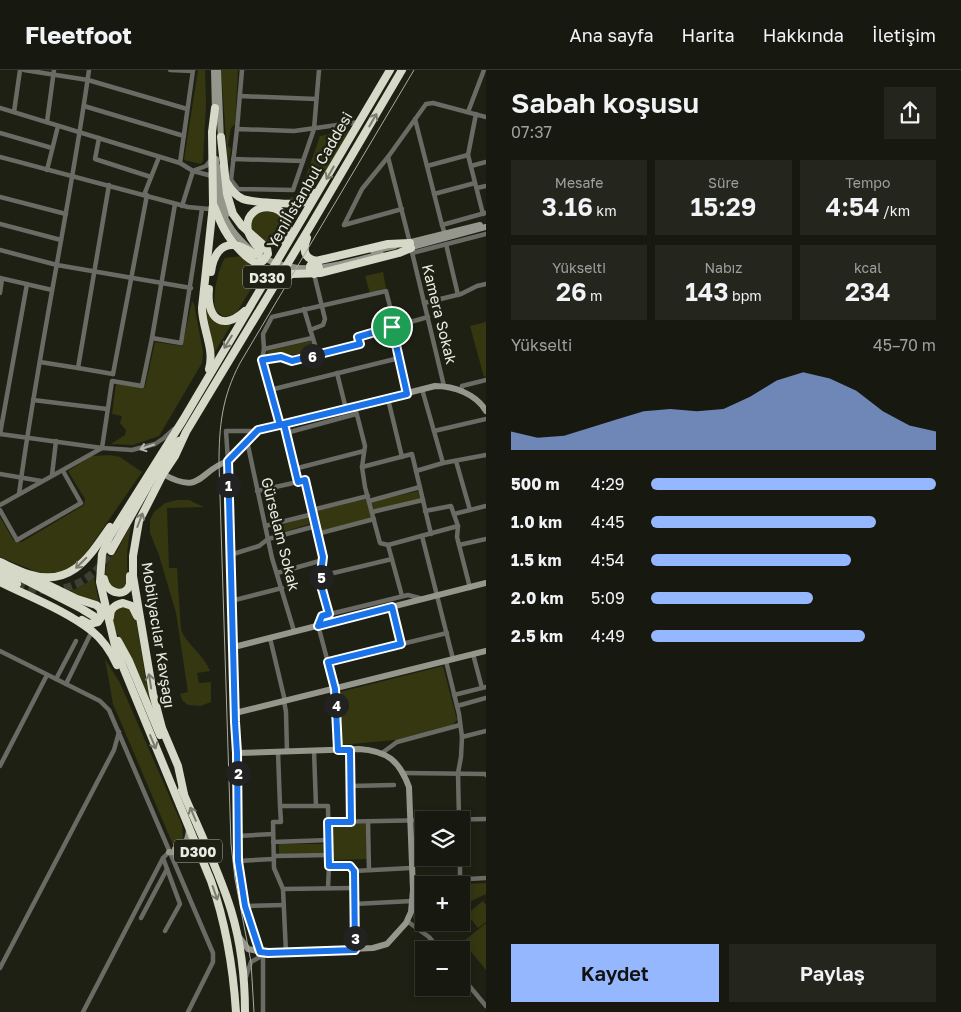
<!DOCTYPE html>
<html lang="tr">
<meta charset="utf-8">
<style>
body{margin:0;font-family:"Golos Text",sans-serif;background:#24251d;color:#f1f3f6;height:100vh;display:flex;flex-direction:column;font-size:19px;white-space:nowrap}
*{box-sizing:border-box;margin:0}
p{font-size:16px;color:#9ea09e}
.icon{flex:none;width:28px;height:28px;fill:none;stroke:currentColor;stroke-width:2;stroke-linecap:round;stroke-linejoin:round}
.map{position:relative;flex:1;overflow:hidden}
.side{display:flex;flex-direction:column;background:#17180f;width:475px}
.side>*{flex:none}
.tools{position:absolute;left:415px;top:741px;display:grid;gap:10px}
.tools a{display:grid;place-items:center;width:55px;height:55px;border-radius:0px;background:#17180f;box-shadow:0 2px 8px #0003,0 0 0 1px #36372f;font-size:25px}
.pin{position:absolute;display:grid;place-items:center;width:42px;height:42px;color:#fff;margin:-21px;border:2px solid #fff;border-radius:50%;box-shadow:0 1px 5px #0007}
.km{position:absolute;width:25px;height:25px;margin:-12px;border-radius:50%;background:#222;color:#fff;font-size:14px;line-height:25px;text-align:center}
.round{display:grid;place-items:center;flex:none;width:52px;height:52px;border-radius:0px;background:#24251d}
.summary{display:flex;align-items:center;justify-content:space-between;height:85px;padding:0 25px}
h1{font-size:28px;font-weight:600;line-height:38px}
.figures{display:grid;grid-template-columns:repeat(3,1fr);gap:8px;height:85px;padding:5px 25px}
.figures div{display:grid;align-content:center;border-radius:0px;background:#24251d;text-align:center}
.figures b{font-size:25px;font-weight:600}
.figures small{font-size:14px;font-weight:400}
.figures p{font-size:14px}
.chart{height:140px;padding:10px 25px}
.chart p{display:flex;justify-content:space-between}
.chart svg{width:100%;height:90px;margin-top:5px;fill:#94b7fd;opacity:.7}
.button{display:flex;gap:10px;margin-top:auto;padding:10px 25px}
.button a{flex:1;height:58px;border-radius:0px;background:#94b7fd;color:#111;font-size:20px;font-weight:600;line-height:58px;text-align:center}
.button a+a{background:#24251d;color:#f1f3f6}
ul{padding:0 25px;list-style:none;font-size:16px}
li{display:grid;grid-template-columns:80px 60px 1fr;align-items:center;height:38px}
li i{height:12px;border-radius:6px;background:#94b7fd}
header{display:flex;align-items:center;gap:30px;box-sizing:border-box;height:70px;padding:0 25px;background:#17180f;border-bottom:1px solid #36372f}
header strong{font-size:24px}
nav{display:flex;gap:28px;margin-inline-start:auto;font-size:18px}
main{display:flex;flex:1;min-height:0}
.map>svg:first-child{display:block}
.green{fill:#343710}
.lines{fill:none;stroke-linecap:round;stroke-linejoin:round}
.highway-tunnel{stroke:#3d3f33;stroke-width:8;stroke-dasharray:8 4;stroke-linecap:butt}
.street{stroke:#6a6b65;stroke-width:4.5}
.secondary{stroke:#95978d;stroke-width:6}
.highway{stroke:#d6d8c8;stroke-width:8}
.tram{stroke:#a9aaa1;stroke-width:1}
.oneway{stroke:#7a7c6e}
.oneway2{stroke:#b7b8b1}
.route-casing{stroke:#fff;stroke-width:10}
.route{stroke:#1a73e8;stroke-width:6}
.labels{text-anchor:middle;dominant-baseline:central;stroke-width:5;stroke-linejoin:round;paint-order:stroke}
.shield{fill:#1f2014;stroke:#adafa6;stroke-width:1}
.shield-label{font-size:14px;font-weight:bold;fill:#eaece4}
.street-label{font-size:15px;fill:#eaece4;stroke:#1f2014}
</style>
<header>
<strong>Fleetfoot</strong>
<nav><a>Ana sayfa</a><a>Harita</a><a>Hakkında</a><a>İletişim</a></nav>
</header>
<main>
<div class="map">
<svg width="486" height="942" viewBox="0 0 486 942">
<rect width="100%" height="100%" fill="#1f2014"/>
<!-- green -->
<g class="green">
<polygon points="198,0 205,0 206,34 203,91 201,94 184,90"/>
<polygon points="221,0 238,0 235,54 231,58 228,76 231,79 228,94"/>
<polygon points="349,60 331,93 310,123 302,128 290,129 291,127 297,128 299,126 320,66"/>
<polygon points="268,139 281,145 286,159 276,175 271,173 270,175 250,158 250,153 257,143"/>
<path d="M 242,186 L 265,195 L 236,244 L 224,247 L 216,241 C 211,231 218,198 225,188 Z"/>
<polygon points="383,202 386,218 370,223 365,206"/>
<polygon points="192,231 194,234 203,282 202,293 159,366 133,375 111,374 125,365 126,360 120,353 122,346 112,344 116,314 145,317 155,272 182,276"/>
<polygon points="206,239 214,250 232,253 215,282 213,281"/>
<polygon points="486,252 486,306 484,307 470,256"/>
<path d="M 311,271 L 314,283 C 299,285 283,284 268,286 L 266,281 Z"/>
<polygon points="110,385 120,387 142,402 88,480 75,495 63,502 42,504 0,487 0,447 14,471 22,472 84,435 85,429 68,401 92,386"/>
<polygon points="418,421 420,429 374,440 371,432"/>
<polygon points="367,429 372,448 321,461 316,441"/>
<path d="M 177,430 L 189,430 L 204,437 L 167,438 L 169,498 L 177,498 L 181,560 C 188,576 204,585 210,601 L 197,603 L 199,613 L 211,612 L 211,632 L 201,636 L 188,635 L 182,630 L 180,624 L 188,622 L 176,543 L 159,485 L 150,463 L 150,450 L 154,442 L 165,433 Z"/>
<polygon points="311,446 313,453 273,465 271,458"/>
<path d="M 130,456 L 131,456 C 129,467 127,478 127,489 C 127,499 129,507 126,517 L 115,521 C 102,504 103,500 114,482 L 116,483 Z"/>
<polygon points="94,508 99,532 81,528 68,522 82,516"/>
<polygon points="127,536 135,543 146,611 155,647 126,577 113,558 113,545 117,538"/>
<polygon points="105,589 120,613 182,755 183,768 186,772 174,777 113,634"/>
<polygon points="443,596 457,650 452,655 395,670 341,675 340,622"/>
<polygon points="333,754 366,754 367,789 332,790"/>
<polygon points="279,774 326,774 326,783 279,784"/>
<polygon points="486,813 486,824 461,836 461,815 444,815"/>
<polygon points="421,816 424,816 424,852 437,853 427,861 413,848 415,820"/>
<polygon points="483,831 486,835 486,852 478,858 467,844"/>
<polygon points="486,853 486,900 463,872"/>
</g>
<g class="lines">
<!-- highway-tunnel -->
<path class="highway-tunnel" d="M 17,514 C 40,524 71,522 91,505 C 99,499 105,489 111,481"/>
<!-- street -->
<g class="street">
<polyline points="24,0 88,10 187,39"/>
<polyline points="170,0 193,1"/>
<polyline points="319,0 314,59 293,120 238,119 231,110 237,59 294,61 359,52"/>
<polyline points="240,26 316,29"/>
<polyline points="84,36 184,66"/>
<polyline points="0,38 180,93 193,101 212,106"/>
<polyline points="14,42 20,0"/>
<polyline points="468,42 484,0"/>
<polyline points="476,44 468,85 483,144"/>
<polyline points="415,49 442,155"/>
<polyline points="47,52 54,0"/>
<polyline points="237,59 242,0"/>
<polyline points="0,63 52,78"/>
<polyline points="99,68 95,89 151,107"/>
<polyline points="0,87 188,137 209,139 212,136"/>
<polyline points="233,89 303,91"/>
<polyline points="180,93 193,0"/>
<polyline points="427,96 468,85"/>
<polyline points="471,96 486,92"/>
<polyline points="47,100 58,56"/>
<polyline points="195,100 206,96 211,90"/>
<polyline points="477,118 486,116"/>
<polyline points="434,124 475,113"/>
<polyline points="144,125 159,87"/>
<polyline points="0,127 66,144"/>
<polyline points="182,136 193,101"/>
<polyline points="0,154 61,170"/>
<polyline points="344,155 362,119 388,87"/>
<polyline points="344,155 402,139"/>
<polyline points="445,164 442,155 485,143"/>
<polyline points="410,173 388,87 426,34 433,33 486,47"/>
<polyline points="446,174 458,225"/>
<polyline points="411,178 444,316"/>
<polyline points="0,180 57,195 191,218"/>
<polyline points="412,183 486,164"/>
<polyline points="0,208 52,220"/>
<polyline points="0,223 2,209"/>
<polyline points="424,233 461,224 477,216 486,214"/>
<polyline points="304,239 318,285"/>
<polyline points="392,257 407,323"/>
<polyline points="310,260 323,255 325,249 314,204"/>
<polyline points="152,268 175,134"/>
<polyline points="264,279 263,264 272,247 386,221 395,256"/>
<polyline points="262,290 281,287 292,291 360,274 357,267 428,247"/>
<polyline points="40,292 78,298 109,115"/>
<polyline points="78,298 113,304"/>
<polyline points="337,303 346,339"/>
<polyline points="113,304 147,125"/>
<polyline points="422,319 443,393"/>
<polyline points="270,320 399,288"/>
<polyline points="461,321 462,316 486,310"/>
<polyline points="388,329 402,387"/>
<polyline points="33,330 107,339"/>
<polyline points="355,337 365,376 362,397 365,417 380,473 388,475 402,526"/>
<polyline points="284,354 298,412 305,411 323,487 320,512 329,544"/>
<polyline points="279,355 262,290 264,279 312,268"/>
<polyline points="434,361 486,349"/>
<polyline points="286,363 356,344"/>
<polyline points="0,364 102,378 132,380 155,374 164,368 174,359"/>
<polyline points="0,364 27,214"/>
<polyline points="247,371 272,488 294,561"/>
<polyline points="102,378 112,311 142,316 152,268 181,273 202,139"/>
<polyline points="228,391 226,361 258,361"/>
<polyline points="456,391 470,440"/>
<polyline points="362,397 412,384 431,464"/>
<polyline points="294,399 364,381"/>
<polyline points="416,401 443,393 486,385"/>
<polyline points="0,404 41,411"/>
<polyline points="52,405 56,371"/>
<polyline points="257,421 298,412"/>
<path d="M 19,424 C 38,282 69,142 89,0"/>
<polyline points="369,431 420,417"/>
<polyline points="0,435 102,378"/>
<polyline points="0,440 17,470 81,433 63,401"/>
<polyline points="312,440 368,426"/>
<polyline points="425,441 451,436 458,456 457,467 470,518"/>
<polyline points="372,442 423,430"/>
<polyline points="454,444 486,436"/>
<polyline points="265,456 313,444"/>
<polyline points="317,464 374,449"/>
<polyline points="422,466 453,589"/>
<polyline points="388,475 458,456"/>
<polyline points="459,475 486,469"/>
<polyline points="230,485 259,476 268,469 316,456"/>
<polyline points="277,503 323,490"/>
<polyline points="321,506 392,489"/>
<polyline points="231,531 282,518"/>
<polyline points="392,537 401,574"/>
<polyline points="270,568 285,631"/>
<polyline points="0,581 100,631 109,640 213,883 213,892 188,942"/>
<polyline points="473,584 482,618"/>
<polyline points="446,591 459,644 462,667 461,687 458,703 459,750"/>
<polyline points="328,592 447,563"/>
<polyline points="56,609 76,571"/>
<polyline points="66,614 92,561"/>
<polyline points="454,625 486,617"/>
<polyline points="284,631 286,642 287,682"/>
<polyline points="457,636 486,628"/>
<polyline points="462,667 486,661"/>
<polyline points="338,680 335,619 318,555 322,546 408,525 423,529"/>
<polyline points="350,680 351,752"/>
<polyline points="314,681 316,736"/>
<polyline points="278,682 280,736 328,736 329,796 350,796 354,801 411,798"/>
<polyline points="237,683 238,791 245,836 284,835"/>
<polyline points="382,683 397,672 460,655"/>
<polyline points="0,696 47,605"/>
<polyline points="404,703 485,704 486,705"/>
<polyline points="350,716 394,715"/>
<polyline points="280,736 281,752 273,752 274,798 283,819 286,883"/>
<polyline points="368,751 369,800"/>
<polyline points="328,752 486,749"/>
<polyline points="238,766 273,764"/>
<polyline points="273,772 329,770"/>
<polyline points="274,786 330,785"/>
<polyline points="163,788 180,834 165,861"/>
<polyline points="460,788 460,810"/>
<polyline points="238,791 274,789"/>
<polyline points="354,801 355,880"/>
<polyline points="412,812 486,808"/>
<polyline points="328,818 329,796"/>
<polyline points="283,819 354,818"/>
<polyline points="354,834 412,831"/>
<polyline points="245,836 260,882"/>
<polyline points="141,848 167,799"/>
<polyline points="407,851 429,867 440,880"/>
<polyline points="0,898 114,680 119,662"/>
<polyline points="461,906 486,936"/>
<polyline points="246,907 251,892 265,884"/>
<polyline points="83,942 163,788 169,782"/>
<polyline points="263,942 263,885"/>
</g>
<!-- secondary -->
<g class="secondary">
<polyline points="214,0 215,42"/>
<polyline points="218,0 221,70"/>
<path d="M 216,89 C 217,129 218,151 250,179"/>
<polyline points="221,97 223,128 227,144"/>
<polyline points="407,173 480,155"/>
<polyline points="408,178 486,157"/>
<polyline points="373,181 395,176"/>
<path d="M 262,187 C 303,209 339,194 381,184"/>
<path d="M 228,391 L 235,652 L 237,683 L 359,679 C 387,681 399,690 409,717 L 413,820 L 411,842 L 406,853 L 387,874 L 373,878 L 268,883 L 248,879 L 240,868"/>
<path d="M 163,404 C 202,426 198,401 228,391 L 258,361 L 435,316 C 454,316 476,324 486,341"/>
<polyline points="234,577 486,513"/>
<polyline points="235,643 486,581"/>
<path d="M 175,779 C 186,775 188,771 189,759"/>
<path d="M 169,782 C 185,784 188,775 201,789"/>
</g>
<!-- highway -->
<g class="highway">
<path d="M 227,113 C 231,120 236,126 243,129 C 251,132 294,135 302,133 C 308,131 311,128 314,123"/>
<path d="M 214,136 C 217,143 219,149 222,155 C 228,168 245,189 257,193 L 263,191 L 268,184 L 267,178 L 242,156 L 233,144 L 227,124 L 221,67"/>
<path d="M 307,168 C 303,179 303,188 316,191 L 388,174 L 410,173"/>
<path d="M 260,181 C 256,174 250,169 248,161 C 241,128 301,128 285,171"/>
<polygon points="314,191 318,195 319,198 314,204 310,200 310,196"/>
<path d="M 211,202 C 213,187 220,171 239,176 C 246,178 251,183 258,185"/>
<polyline points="279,214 283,209 292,204 321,203 399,183 411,178"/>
<path d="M 209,219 C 206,246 221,263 245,241"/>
<path d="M 209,299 C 215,279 202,258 202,238 L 213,135 L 212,62 L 215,38"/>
<polyline points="111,481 157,400 179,371"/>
<path d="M 0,492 C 9,496 19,501 28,504 C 71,518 89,487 110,457"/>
<polyline points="0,497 82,539 95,547"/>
<polyline points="0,504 17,514"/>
<polyline points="36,509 77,529 96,535 100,538 102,546 98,552 89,554 82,550"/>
<path d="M 104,509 C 107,524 126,528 130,514 C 130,513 130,506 130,506"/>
<path d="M 0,512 C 30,527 65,540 92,561 C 103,570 111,582 117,595"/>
<path d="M 110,547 C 110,538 115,535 123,533 L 132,536 L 137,546"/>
<polyline points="118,571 129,591 160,665"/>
<path d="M 182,720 C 198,758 219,801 231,840 C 241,873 245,908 245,942"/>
<polyline points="184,724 178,696 162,658 153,624 133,506 133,486 139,451 163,404 175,386 186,362 311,155 402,0"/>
<path d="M 236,942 C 233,897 226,854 211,811 L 116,580 L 100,512 L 102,484 L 110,466 L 183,350 L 390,0"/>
</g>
<!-- tram -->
<path class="tram" d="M 254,942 L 251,892 L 235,809 L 231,774 L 219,394 C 219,356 222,327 240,293 L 414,0"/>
</g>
<!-- one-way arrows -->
<defs><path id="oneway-shaft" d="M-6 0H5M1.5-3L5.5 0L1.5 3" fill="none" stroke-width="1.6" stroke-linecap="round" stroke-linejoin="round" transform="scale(1.25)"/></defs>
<g class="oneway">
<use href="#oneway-shaft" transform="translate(373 50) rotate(-60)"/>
<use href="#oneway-shaft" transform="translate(330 103) rotate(120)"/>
<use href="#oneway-shaft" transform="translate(228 272) rotate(121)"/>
<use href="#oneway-shaft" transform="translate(140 450) rotate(-69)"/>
<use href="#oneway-shaft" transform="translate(81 493) rotate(135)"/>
<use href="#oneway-shaft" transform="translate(150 611) rotate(-99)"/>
<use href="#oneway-shaft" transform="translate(153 672) rotate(67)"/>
<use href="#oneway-shaft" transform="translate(193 744) rotate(-113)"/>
<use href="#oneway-shaft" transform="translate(215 823) rotate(71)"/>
</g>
<use class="oneway2" href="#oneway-shaft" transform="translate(147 377) rotate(161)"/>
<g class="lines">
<defs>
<polyline id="route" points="392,257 407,324 284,354 258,360 228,391 235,652 237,683 238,791 245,836 260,882 268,883 355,880 354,801 350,796 329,796 328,752 351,752 350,680 338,680 335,619 328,592 401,574 392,537 318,556 322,546 329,544 320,512 323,487 305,410 298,412 284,354 280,355 262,290 281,287 292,291 360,274 358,267 392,257"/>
</defs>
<!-- route casing -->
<use href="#route" class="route-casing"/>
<!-- route -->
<use href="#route" class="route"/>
</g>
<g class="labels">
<!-- shield labels -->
<g class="shield">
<rect x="243" y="195.5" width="48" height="23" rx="4"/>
<rect x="174" y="769.5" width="48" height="23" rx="4"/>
</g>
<g class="shield-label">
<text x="267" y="207">D330</text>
<text x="198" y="781">D300</text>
</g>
<!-- street labels -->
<g class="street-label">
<text transform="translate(309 110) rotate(-60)">Yeni İstanbul Caddesi</text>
<text transform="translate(440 244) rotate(76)">Kamera Sokak</text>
<text transform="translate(281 464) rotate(76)">Gürselam Sokak</text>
<text transform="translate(159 565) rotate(81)">Mobilyacılar Kavşağı</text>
</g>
</g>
</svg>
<div class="tools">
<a><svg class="icon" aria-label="layers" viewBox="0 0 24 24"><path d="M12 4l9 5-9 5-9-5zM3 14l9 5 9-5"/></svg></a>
<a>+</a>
<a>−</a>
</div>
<div class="pin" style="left:392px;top:257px;background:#1e9e55"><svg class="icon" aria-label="arrive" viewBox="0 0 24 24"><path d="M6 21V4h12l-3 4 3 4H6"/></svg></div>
<b class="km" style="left:228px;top:415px">1</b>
<b class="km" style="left:238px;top:703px">2</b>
<b class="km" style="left:355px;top:868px">3</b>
<b class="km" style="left:336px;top:635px">4</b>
<b class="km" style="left:321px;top:507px">5</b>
<b class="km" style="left:312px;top:286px">6</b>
</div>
<section class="side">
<div class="summary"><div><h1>Sabah koşusu</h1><p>07:37</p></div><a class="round"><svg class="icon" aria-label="share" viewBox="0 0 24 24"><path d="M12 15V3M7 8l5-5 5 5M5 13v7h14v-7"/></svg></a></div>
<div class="figures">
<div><p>Mesafe</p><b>3.16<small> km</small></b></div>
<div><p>Süre</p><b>15:29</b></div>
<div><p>Tempo</p><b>4:54<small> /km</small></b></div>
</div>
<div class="figures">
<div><p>Yükselti</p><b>26<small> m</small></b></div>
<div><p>Nabız</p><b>143<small> bpm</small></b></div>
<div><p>kcal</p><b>234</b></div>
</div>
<div class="chart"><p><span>Yükselti</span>45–70 m</p>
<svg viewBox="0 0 160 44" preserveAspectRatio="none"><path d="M0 44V35L10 38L20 37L30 33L40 29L50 25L60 24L70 25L80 24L90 18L100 10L110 6L120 9L130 15L140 25L150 32L160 35V44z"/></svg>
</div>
<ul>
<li><b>500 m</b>4:29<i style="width:100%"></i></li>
<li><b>1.0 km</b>4:45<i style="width:79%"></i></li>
<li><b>1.5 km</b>4:54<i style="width:70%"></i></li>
<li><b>2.0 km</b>5:09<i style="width:57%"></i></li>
<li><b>2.5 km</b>4:49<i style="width:75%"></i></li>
</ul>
<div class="button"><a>Kaydet</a><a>Paylaş</a></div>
</section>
</main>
